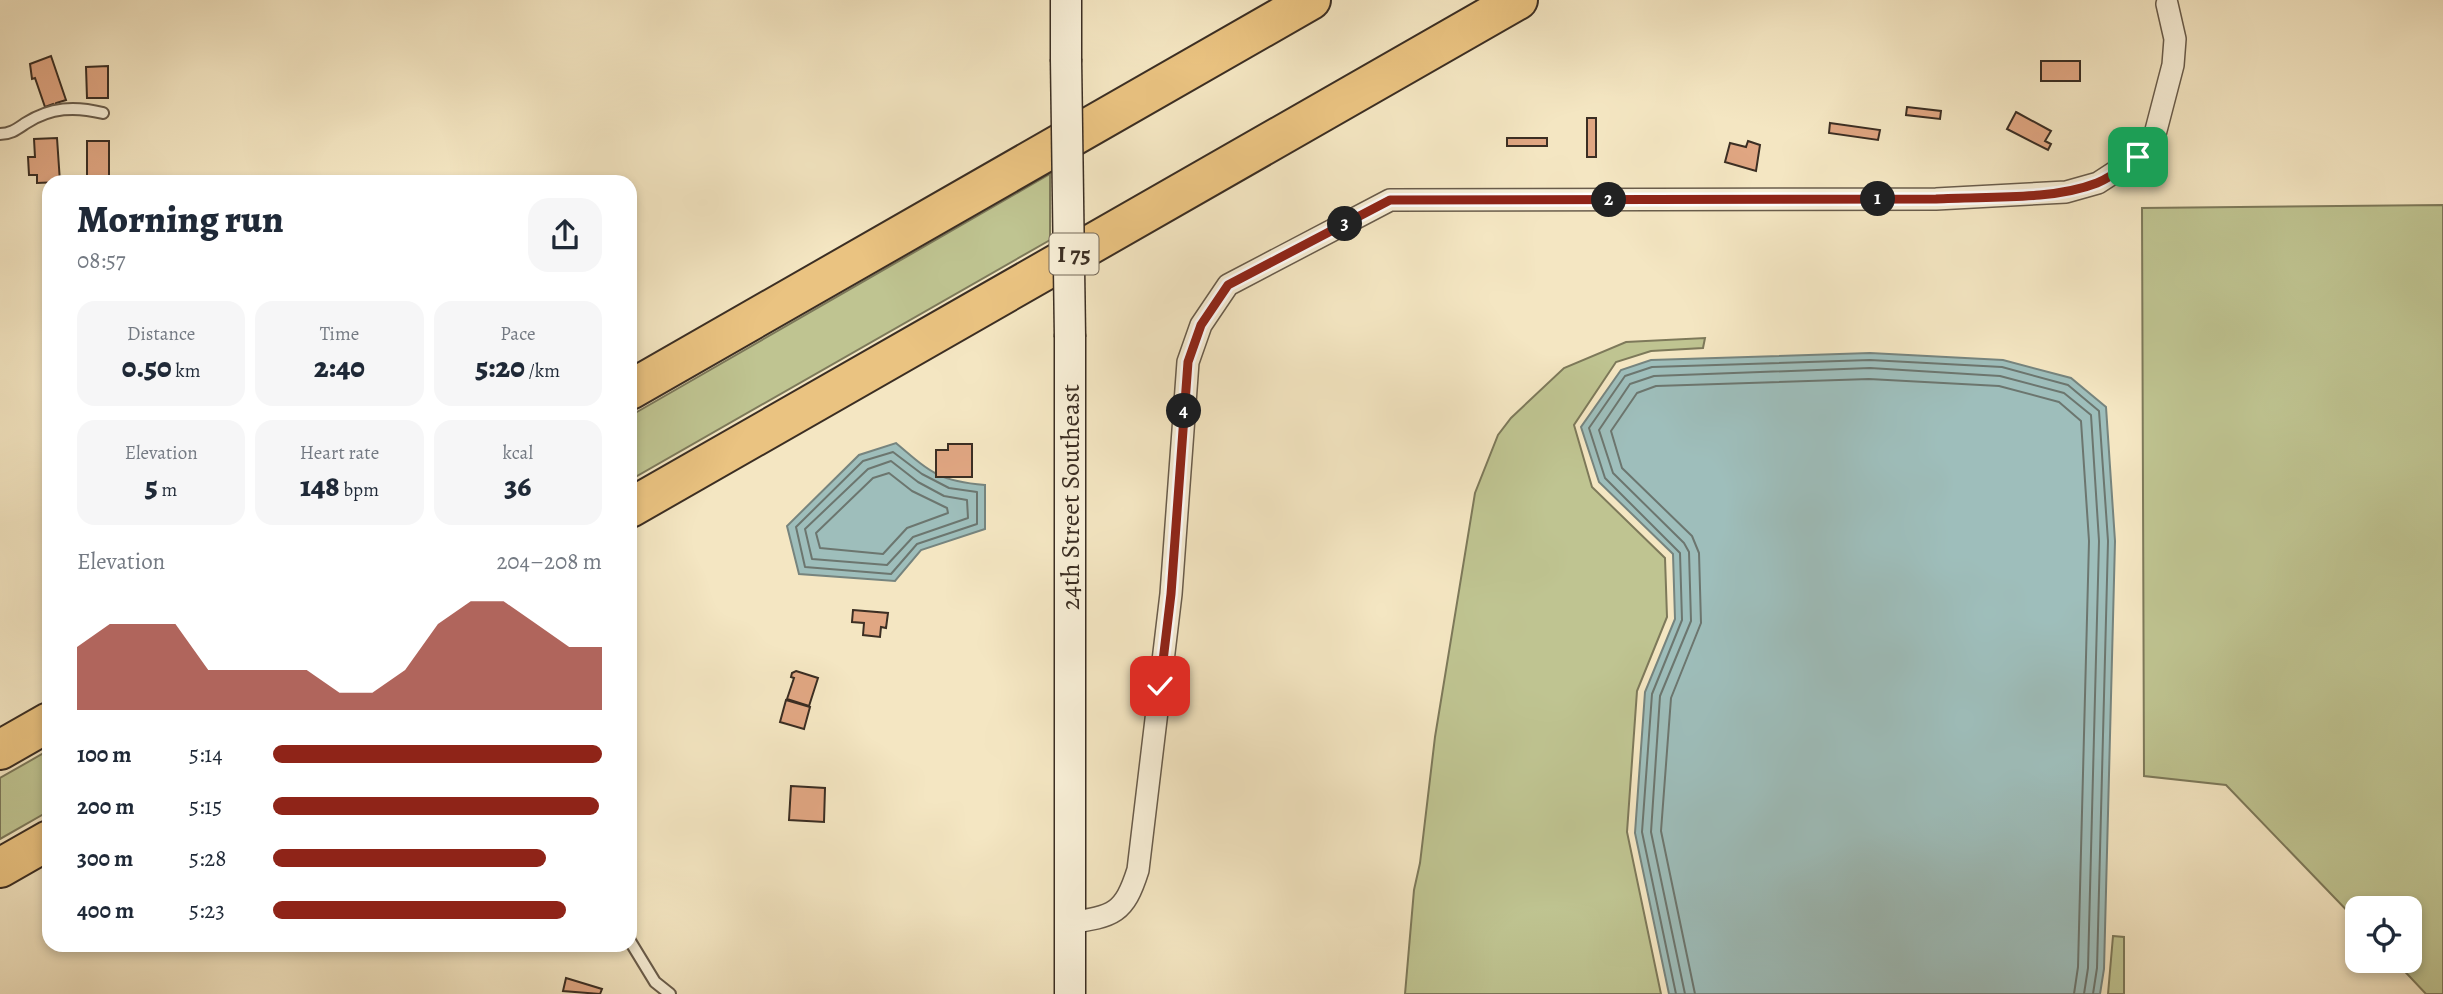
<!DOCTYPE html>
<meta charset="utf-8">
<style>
body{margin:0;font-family:Alegreya,serif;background:#f6f6f7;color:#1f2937;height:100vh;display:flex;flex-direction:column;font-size:26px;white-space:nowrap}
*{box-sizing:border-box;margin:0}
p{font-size:23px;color:#747a83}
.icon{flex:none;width:38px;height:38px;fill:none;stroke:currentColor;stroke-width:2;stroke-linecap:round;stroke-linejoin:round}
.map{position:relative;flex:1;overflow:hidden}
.details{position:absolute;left:42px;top:175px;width:595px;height:777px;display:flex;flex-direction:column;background:#fff;border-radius:21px;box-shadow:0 4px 10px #0003}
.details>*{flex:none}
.buttons{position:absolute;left:2345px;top:896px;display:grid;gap:14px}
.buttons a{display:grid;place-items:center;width:77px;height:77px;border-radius:14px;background:#fff;box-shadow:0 4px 10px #0003;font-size:35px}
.pin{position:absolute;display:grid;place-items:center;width:60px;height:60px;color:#fff;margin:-30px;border-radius:14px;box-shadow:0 4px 10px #0006}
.km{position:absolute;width:35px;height:35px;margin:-18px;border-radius:50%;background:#222;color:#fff;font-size:19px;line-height:35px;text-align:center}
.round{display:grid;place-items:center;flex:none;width:74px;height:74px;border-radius:21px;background:#f6f6f7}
.head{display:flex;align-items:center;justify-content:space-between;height:119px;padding:0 35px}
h1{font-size:38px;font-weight:800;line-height:52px}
.figures{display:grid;grid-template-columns:repeat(3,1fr);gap:10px;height:119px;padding:7px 35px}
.figures div{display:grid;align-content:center;border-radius:18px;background:#f6f6f7;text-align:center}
.figures b{font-size:30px;font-weight:800}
.figures small{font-size:19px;font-weight:400}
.figures p{font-size:19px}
.chart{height:196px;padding:14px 35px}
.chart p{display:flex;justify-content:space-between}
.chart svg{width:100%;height:126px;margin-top:7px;fill:#8f2418;opacity:.7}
ul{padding:0 35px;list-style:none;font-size:23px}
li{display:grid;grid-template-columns:112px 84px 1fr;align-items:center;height:52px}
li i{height:18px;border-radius:9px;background:#8f2418}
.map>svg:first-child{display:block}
.green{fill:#bfc491;stroke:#7d795a;stroke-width:2}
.water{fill:#9ebebb;stroke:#76847e;stroke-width:2}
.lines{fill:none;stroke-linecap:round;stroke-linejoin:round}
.shore{stroke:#6c766f;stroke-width:2}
.building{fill:#e0a682;stroke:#3b2e23;stroke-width:2}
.lane-casing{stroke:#695c4b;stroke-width:14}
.street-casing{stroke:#695c4b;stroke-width:24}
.secondary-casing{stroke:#3b2e23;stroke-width:33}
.highway-casing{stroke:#3b2e23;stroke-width:42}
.lane{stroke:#f8efd7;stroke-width:10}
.street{stroke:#f8efd7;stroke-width:21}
.secondary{stroke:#f8efd7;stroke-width:30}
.highway{stroke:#eac381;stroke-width:38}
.secondary-bridge-casing{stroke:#3b2e23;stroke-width:33;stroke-linecap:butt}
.secondary-bridge{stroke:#f8efd7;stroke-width:30}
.route-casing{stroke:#fff;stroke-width:14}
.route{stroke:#8f2418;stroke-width:9}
.labels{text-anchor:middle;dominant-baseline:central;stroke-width:6;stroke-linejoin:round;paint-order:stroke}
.shield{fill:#f8efd7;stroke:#746859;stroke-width:2}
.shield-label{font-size:24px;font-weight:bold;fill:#3b2e23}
.street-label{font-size:26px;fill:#3b2e23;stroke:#f8efd7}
</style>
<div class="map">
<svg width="2443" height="994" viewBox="0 0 2443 994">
<rect width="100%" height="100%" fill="#f4e6c2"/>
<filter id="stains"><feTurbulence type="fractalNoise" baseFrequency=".00286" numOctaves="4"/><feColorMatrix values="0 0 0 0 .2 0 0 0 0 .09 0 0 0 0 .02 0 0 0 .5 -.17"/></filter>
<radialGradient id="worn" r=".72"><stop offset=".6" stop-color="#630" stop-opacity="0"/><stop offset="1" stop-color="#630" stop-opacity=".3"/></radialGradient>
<!-- green -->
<g class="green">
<polygon points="1050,174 1050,240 630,480 630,416"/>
<polygon points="2443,205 2443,994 2426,994 2395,961 2410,961 2410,908 2357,908 2357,921 2226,785 2144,776 2142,208"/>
<polygon points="1705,338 1703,348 1651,351 1616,362 1574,425 1592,487 1665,558 1667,617 1637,691 1627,832 1661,994 1405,994 1414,890 1420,863 1435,737 1475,493 1498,435 1511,418 1564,368 1626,342"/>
<polygon points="49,750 49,811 0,839 0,778"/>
<polygon points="2113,936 2124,937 2124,994 2108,994"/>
</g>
<!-- water -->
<g class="water">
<polygon points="1870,353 2003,360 2071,378 2106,407 2115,541 2104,969 2100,994 1669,994 1635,833 1645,692 1675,619 1673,554 1599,482 1581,427 1621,370 1651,360"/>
<path d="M 896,443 C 931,473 939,481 985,485 L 985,529 L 921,550 L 895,581 L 799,574 L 787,526 L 859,455 Z"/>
</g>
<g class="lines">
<!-- shore -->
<g class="shore">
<polygon points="893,452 922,474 949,488 977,492 977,524 917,544 891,574 805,567 796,527 863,461"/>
<polygon points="891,461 918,482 944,496 967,500 968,518 913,537 887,565 812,559 805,529 868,469"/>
<polygon points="889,473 912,491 947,508 948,513 907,528 883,554 820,548 816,533 873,478"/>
<polyline points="1676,994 1642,832 1652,694 1682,620 1680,553 1605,478 1589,428 1625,376 1652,367 1870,360 2002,367 2068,385 2099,411 2108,541 2097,968 2093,994"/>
<polyline points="1685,994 1651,832 1660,696 1691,621 1689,552 1684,543 1613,473 1599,430 1630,384 1654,376 1870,368 2000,376 2064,393 2091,415 2099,541 2088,968 2084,994"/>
<polyline points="1695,994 1661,831 1671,698 1701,623 1699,553 1692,536 1622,468 1611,431 1637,393 1656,386 1869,379 1999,386 2059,402 2081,421 2089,541 2078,967 2074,994"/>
</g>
</g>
<!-- building -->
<g class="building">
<polygon points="51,56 66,100 56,103 54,107 53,104 45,107 35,78 32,79 30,64"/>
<rect x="2041" y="61" width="39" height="20"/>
<polygon points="108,66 108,98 87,98 86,67"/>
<polygon points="1907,107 1941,111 1940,119 1906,115"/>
<polygon points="2016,112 2051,131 2045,141 2051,144 2048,150 2007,129"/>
<rect x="1587" y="118" width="9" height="39"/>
<polygon points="1830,123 1880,130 1878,140 1829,133"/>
<polygon points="57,138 60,182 37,183 37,175 29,175 28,157 35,157 34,139"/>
<rect x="1507" y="138" width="40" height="8"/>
<rect x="87" y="141" width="22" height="41"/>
<polygon points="1748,141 1760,145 1756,171 1725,162 1730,143 1746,147"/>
<polygon points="948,444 972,444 972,477 936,477 936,450 948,450"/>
<polygon points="853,610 888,613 886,628 881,627 880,637 863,635 864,623 852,622"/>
<polygon points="796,671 818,678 809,706 787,699 794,678 791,677 792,673"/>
<polygon points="786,700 810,707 804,729 780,722"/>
<polygon points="791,786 825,788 824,822 789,820"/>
<polygon points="566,978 602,989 600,994 563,991"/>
</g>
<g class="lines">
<defs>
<g id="lane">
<path d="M 0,134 C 11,134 17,129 26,123 C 51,107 75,106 103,113"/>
<polyline points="630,941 655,982 670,994"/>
</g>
<path id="street" d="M 1069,923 C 1114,916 1124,914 1138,870 L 1171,594 L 1188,362 L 1201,325 L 1228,285 L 1390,200 L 1936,199 L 2066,192 L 2098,183 L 2138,157 L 2154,138 L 2173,65 L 2175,39 L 2167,4"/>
<g id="secondary">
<polyline points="1066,59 1066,0"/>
<polyline points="1070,994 1070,337"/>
</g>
<g id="highway">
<polyline points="630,390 1311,0"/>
<polyline points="630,508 1518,0"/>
<polyline points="0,750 49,722"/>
<polyline points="0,868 49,840"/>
</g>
</defs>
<!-- lane casing -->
<use href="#lane" class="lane-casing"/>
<!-- street casing -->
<use href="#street" class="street-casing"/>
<!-- secondary casing -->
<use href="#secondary" class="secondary-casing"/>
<!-- highway casing -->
<use href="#highway" class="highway-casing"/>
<!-- lane -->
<use href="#lane" class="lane"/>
<!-- street -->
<use href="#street" class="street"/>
<!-- secondary -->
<use href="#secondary" class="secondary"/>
<!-- highway -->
<use href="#highway" class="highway"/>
<defs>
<polyline id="secondary-bridge" points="1066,59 1070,337"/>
</defs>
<!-- secondary-bridge casing -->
<use href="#secondary-bridge" class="secondary-bridge-casing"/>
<!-- secondary-bridge -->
<use href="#secondary-bridge" class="secondary-bridge"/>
</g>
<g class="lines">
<defs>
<path id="route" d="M 1160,686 L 1171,594 L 1188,362 L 1201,325 L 1228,285 L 1390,200 L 1936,199 C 1985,196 2051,201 2097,183 C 2112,177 2125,166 2138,157"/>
</defs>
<!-- route casing -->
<use href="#route" class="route-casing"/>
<!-- route -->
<use href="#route" class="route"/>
</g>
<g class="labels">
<!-- shield labels -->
<rect class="shield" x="1049.5" y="233.5" width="49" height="41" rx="5"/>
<g class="shield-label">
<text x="1074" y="254">I 75</text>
</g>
<!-- street labels -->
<g class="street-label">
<text transform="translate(1070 497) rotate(-90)">24th Street Southeast</text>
</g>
</g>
<rect width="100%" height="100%" filter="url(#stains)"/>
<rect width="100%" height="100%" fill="url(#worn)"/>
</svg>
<div class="buttons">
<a><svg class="icon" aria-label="locate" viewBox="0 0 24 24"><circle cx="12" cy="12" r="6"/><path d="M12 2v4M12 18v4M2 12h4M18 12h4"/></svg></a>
</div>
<div class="pin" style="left:2138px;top:157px;background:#1e9e55"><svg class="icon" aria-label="arrive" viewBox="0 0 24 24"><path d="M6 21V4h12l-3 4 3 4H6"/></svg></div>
<div class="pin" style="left:1160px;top:686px;background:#d93025"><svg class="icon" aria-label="check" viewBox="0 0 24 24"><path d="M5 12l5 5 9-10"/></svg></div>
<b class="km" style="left:1878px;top:199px">1</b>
<b class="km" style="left:1609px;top:200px">2</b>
<b class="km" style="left:1345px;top:224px">3</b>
<b class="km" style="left:1184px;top:411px">4</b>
<section class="details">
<div class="head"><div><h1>Morning run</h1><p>08:57</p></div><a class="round"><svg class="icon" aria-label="share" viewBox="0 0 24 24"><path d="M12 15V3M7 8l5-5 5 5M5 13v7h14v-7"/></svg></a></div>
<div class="figures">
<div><p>Distance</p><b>0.50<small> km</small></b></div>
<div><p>Time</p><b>2:40</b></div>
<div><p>Pace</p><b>5:20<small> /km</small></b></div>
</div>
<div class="figures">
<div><p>Elevation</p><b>5<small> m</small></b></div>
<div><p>Heart rate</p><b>148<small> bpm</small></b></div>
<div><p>kcal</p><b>36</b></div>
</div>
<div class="chart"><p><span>Elevation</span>204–208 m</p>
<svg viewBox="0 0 160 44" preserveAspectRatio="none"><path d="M0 44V22L10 14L20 14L30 14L40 30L50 30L60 30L70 30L80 38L90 38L100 30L110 14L120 6L130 6L140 14L150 22L160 22V44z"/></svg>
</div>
<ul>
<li><b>100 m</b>5:14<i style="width:100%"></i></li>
<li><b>200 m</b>5:15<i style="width:99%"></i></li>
<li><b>300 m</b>5:28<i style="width:83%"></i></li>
<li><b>400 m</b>5:23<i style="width:89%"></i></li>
</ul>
</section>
</div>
